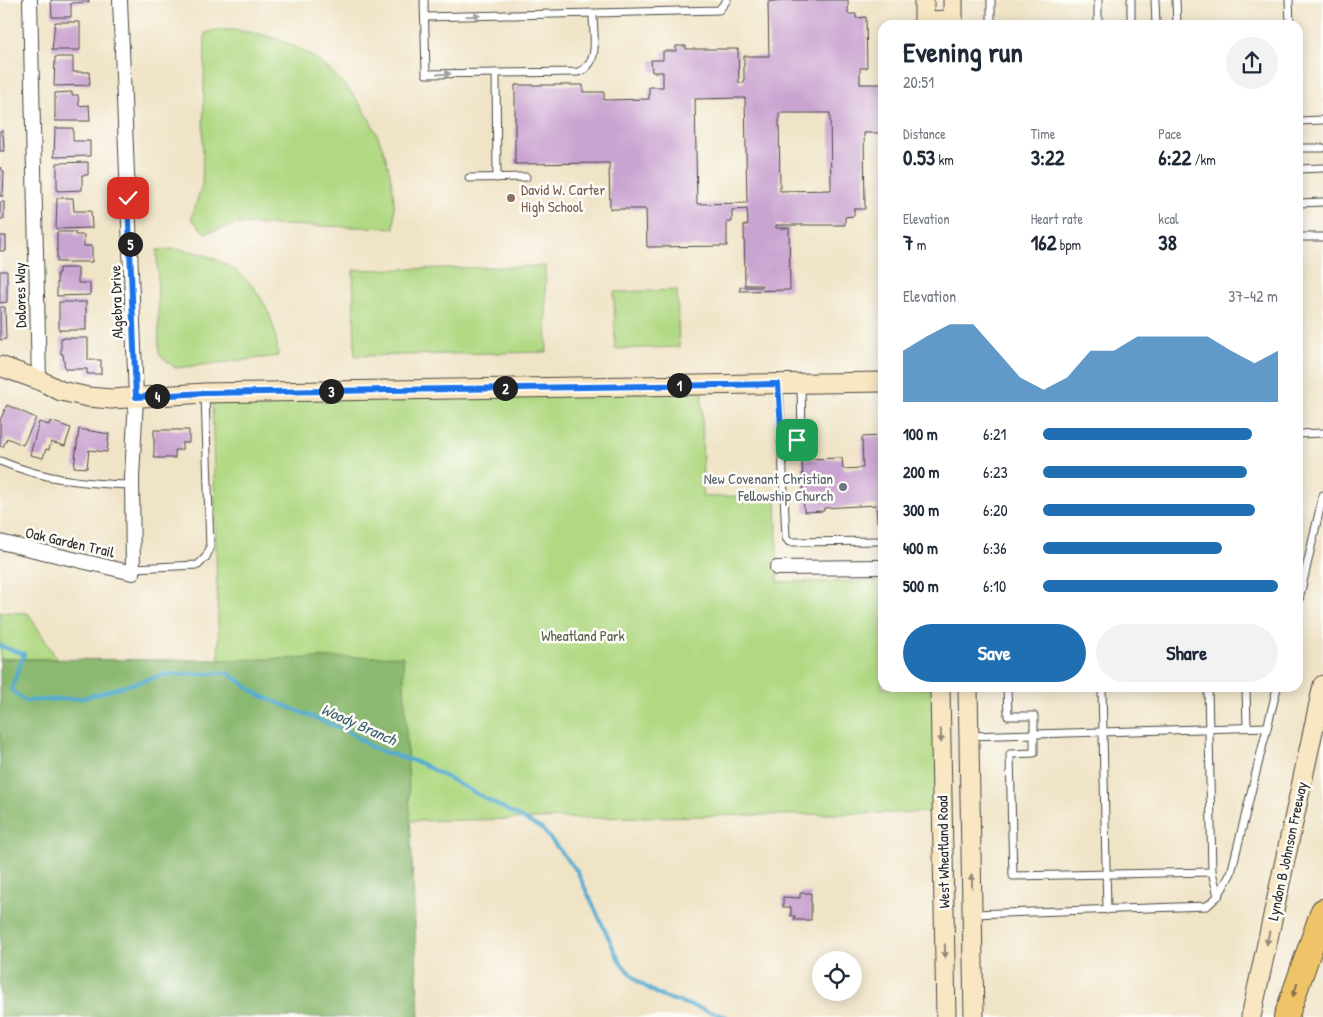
<!DOCTYPE html>
<meta charset="utf-8">
<style>
body{margin:0;font-family:"Patrick Hand",sans-serif;background:#f2f2f3;color:#1f2937;height:100vh;display:flex;flex-direction:column;font-size:19px;white-space:nowrap}
*{box-sizing:border-box;margin:0}
p{font-size:16px;color:#747a83}
.icon{flex:none;width:28px;height:28px;fill:none;stroke:currentColor;stroke-width:2;stroke-linecap:round;stroke-linejoin:round}
.map{position:relative;flex:1;overflow:hidden}
.panel{position:absolute;left:878px;top:20px;width:425px;height:672px;display:flex;flex-direction:column;background:#fff;border-radius:15px;box-shadow:0 2px 12px #0003}
.panel>*{flex:none}
.buttons{position:absolute;left:812px;top:951px;display:grid;gap:10px}
.buttons a{display:grid;place-items:center;width:50px;height:50px;border-radius:50%;background:#fff;box-shadow:0 2px 12px #0003;font-size:25px}
.pin{position:absolute;display:grid;place-items:center;width:42px;height:42px;color:#fff;margin:-21px;border-radius:10px;box-shadow:0 2px 8px #0006}
.km{position:absolute;width:25px;height:25px;margin:-12px;border-radius:50%;background:#222;color:#fff;font-size:14px;line-height:25px;text-align:center}
.round{display:grid;place-items:center;flex:none;width:52px;height:52px;border-radius:26px;background:#f2f2f3}
.summary{display:flex;align-items:center;justify-content:space-between;height:85px;padding:0 25px}
h1{font-size:28px;font-weight:700;line-height:38px}
.stats{display:grid;grid-template-columns:repeat(3,1fr);gap:8px;height:85px;padding:5px 25px}
.stats div{display:grid;align-content:center}
.stats b{font-size:21px;font-weight:700}
.stats small{font-size:14px;font-weight:400}
.stats p{font-size:14px}
.chart{height:140px;padding:10px 25px}
.chart p{display:flex;justify-content:space-between}
.chart svg{width:100%;height:90px;margin-top:5px;fill:#1f6fb2;opacity:.7}
.cta{display:flex;gap:10px;margin-top:auto;padding:10px 25px}
.cta a{flex:1;height:58px;border-radius:30px;background:#1f6fb2;color:#fff;font-size:20px;font-weight:700;line-height:58px;text-align:center}
.cta a+a{background:#f2f2f3;color:#1f2937}
ul{padding:0 25px;list-style:none;font-size:16px}
li{display:grid;grid-template-columns:80px 60px 1fr;align-items:center;height:38px}
li i{height:12px;border-radius:6px;background:#1f6fb2}
.map>svg:first-child{display:block}
.green{fill:#b1d983;stroke:#6e8257}
.forest{fill:#8cb971;stroke:#5c724e}
.lines{fill:none;stroke-linecap:round;stroke-linejoin:round}
.stream{stroke:#53acd1;stroke-width:4}
.building{fill:#caa4d1;fill-rule:evenodd}
.lane-casing{stroke:#494742;stroke-width:9}
.street-casing{stroke:#494742;stroke-width:16}
.secondary-casing{stroke:#494742;stroke-width:21}
.highway-casing{stroke:#494742;stroke-width:26}
.lane{stroke:#fff;stroke-width:7}
.street{stroke:#fff;stroke-width:14}
.secondary{stroke:#f9e7c3;stroke-width:19}
.highway{stroke:#efc469;stroke-width:24}
.oneway{fill:#a0a0a0}
.oneway2{fill:#928977}
.oneway3{fill:#837047}
.route-casing{stroke:#fff;stroke-width:10}
.route{stroke:#1a73e8;stroke-width:6}
.education-dot{fill:#8d6e63;stroke:#fdfcf7;stroke-width:2}
.worship-dot{fill:#6b7280;stroke:#fdfcf7;stroke-width:2}
.labels{text-anchor:middle;dominant-baseline:central;stroke-width:5;stroke-linejoin:round;paint-order:stroke}
.education-label{font-size:15px;fill:#785e54;stroke:#fdfcf7;text-anchor:start}
.street-label{font-size:15px;fill:#2b2b2b;stroke:#fdfcf7}
.worship-label{font-size:15px;fill:#5b616d;stroke:#fdfcf7;text-anchor:end}
.park-label{font-size:15px;fill:#535f45;stroke:#fdfcf7}
.water-label{font-size:16px;font-style:italic;fill:#3b5f6d;stroke:#fdfcf7}
</style>
<div class="map">
<svg width="1323" height="1017" viewBox="0 0 1323 1017">
<rect width="100%" height="100%" fill="#fdfcf7"/>
<filter id="ink" filterUnits="userSpaceOnUse"><feTurbulence type="fractalNoise" baseFrequency=".02" numOctaves="2"/><feDisplacementMap in="SourceGraphic" scale="10" xChannelSelector="R" yChannelSelector="G"/><feConvolveMatrix kernelMatrix="1 2 1 2 8 2 1 2 1" color-interpolation-filters="sRGB"/></filter>
<filter id="wash" filterUnits="userSpaceOnUse"><feTurbulence type="fractalNoise" baseFrequency=".0096" numOctaves="4" result="noise"/><feDisplacementMap in="SourceGraphic" scale="20" xChannelSelector="R" yChannelSelector="G"/><feGaussianBlur stdDeviation="1.12" result="paint"/><feColorMatrix in="noise" values="0 0 0 0 0 0 0 0 0 0 0 0 0 0 0 0 0 1.4 0 .05"/><feComposite in="paint" operator="in"/></filter>
<g filter="url(#wash)">
<rect width="100%" height="100%" fill="#f0e4c7"/>
<!-- green -->
<g class="green">
<path d="M 217,30 C 325,26 401,126 394,228 L 237,224 L 205,233 L 191,219 L 202,185 L 205,33 Z"/>
<path d="M 173,249 C 235,254 275,294 278,356 L 175,368 L 159,354 L 157,250 Z"/>
<polygon points="545,266 547,352 355,356 353,270"/>
<polygon points="677,290 679,347 615,349 614,292"/>
<polygon points="702,391 703,497 776,495 778,582 882,581 882,688 946,688 949,812 407,821 219,661 212,400"/>
<polygon points="0,612 28,613 57,659 0,659"/>
</g>
<!-- forest -->
<polygon class="forest" points="403,656 419,1017 0,1017 0,659 222,660"/>
<g class="lines">
<!-- stream -->
<polyline class="stream" points="0,646 24,654 11,690 25,701 83,698 163,675 228,673 259,695 349,732 375,749 420,763 542,829 577,871 620,962 638,982 661,996 727,1017"/>
</g>
<g id="blocks">
<!-- building -->
<g class="building">
<polygon points="51,0 89,0 89,2 71,3 71,17 52,17"/>
<path d="M 781,0 L 848,0 L 848,14 L 856,14 L 856,18 L 866,17 L 867,68 L 860,68 L 860,84 L 882,84 L 882,133 L 864,133 L 865,209 L 854,209 L 854,216 L 845,217 L 845,225 L 776,225 L 776,228 L 789,228 L 790,290 L 740,291 L 740,287 L 762,287 L 762,285 L 745,285 L 744,225 L 748,225 L 747,209 L 732,210 L 732,222 L 727,222 L 727,246 L 647,247 L 646,209 L 610,209 L 609,163 L 515,164 L 515,85 L 583,85 L 583,92 L 604,92 L 604,100 L 649,99 L 649,87 L 663,87 L 663,72 L 652,72 L 651,60 L 663,60 L 663,51 L 676,51 L 676,46 L 686,46 L 686,49 L 738,49 L 739,83 L 744,83 L 744,56 L 769,56 L 768,2 ZM 745,98 L 747,203 L 697,204 L 695,99 ZM 779,113 L 830,113 L 831,190 L 780,191 Z"/>
<polygon points="55,22 80,22 80,50 52,50"/>
<polygon points="55,57 73,57 73,72 89,72 90,85 54,86"/>
<polygon points="72,92 72,95 78,95 79,106 89,105 90,121 55,121 55,93"/>
<polygon points="55,128 73,128 73,141 90,141 90,156 54,157"/>
<polygon points="0,131 3,131 4,151 0,151"/>
<polygon points="88,162 88,175 82,175 82,190 57,191 57,163"/>
<polygon points="0,167 4,172 3,196 0,196"/>
<polygon points="57,198 73,198 74,211 91,211 92,228 56,229"/>
<rect x="0" y="202" width="4" height="17"/>
<polygon points="57,232 75,232 75,235 84,235 84,246 92,246 92,262 57,262"/>
<rect x="0" y="236" width="6" height="15"/>
<polygon points="59,268 78,268 78,283 90,283 90,295 57,296 57,273 59,273"/>
<polygon points="0,271 7,271 7,302 0,303"/>
<rect x="59" y="302" width="27" height="28"/>
<polygon points="0,307 5,307 6,339 0,340"/>
<polygon points="61,338 88,338 88,360 101,360 101,374 87,374 87,369 65,369 63,354 61,354"/>
<polygon points="7,405 36,418 23,445 7,438 3,447 0,446 0,420"/>
<polygon points="50,421 71,428 65,446 51,442 49,450 46,449 43,458 30,455 39,422 49,425"/>
<polygon points="79,429 109,434 107,452 89,450 87,468 74,467"/>
<polygon points="154,430 189,430 189,443 182,443 182,450 175,450 175,458 154,458"/>
<polygon points="882,436 882,521 877,522 876,505 824,508 824,511 804,512 802,459 842,458 843,469 863,468 862,437"/>
<polygon points="800,893 811,893 811,920 794,920 795,916 791,916 791,907 783,907 783,897 800,898"/>
</g>
</g>
</g>
<g filter="url(#ink)">
<use href="#blocks" fill-opacity="0" stroke="#494742" stroke-width="1"/>
<g class="lines">
<defs>
<g id="lane">
<path d="M 424,0 L 426,74 L 578,72 C 601,65 593,34 593,14"/>
<polyline points="991,0 991,25"/>
<polyline points="1098,0 1098,25"/>
<polyline points="1131,0 1131,25"/>
<polyline points="1155,0 1156,25"/>
<polyline points="1176,0 1177,25"/>
<polyline points="1289,0 1290,25"/>
<polyline points="425,17 719,10 727,0"/>
<polyline points="496,73 497,178"/>
<polyline points="1298,121 1323,120"/>
<polyline points="1298,148 1323,148"/>
<polyline points="1298,169 1323,168"/>
<polyline points="469,178 526,177"/>
<polyline points="1298,203 1323,202"/>
<polyline points="1298,237 1323,237"/>
<polyline points="779,384 786,538 789,542 882,541"/>
<polyline points="1298,434 1323,433"/>
<polyline points="781,442 797,440 802,437 801,385"/>
<path d="M 0,461 C 43,479 85,484 132,485"/>
<polyline points="133,568 198,565 206,557 210,548 205,395"/>
<polyline points="1298,604 1323,495"/>
<polyline points="1007,688 1008,716 1034,716 1034,753 1010,754 1013,876 1212,872"/>
<polyline points="1102,688 1107,910"/>
<polyline points="1208,688 1212,872 1218,896"/>
<polyline points="1246,688 1247,727"/>
<polyline points="970,736 1267,727"/>
<polyline points="973,914 1207,906 1218,896 1231,873 1277,688"/>
</g>
<g id="street">
<polyline points="30,0 39,380"/>
<polyline points="0,542 133,573 132,478 136,397 120,0"/>
<polyline points="777,568 882,567"/>
</g>
<g id="secondary">
<polyline points="924,0 924,25"/>
<polyline points="953,0 953,25"/>
<polyline points="924,21 953,20"/>
<polyline points="0,366 39,380 61,391 88,397 111,399 205,393 882,382"/>
<polyline points="940,688 946,1017"/>
<polyline points="968,688 974,1017"/>
<polyline points="1251,1017 1323,685"/>
</g>
<polyline id="highway" points="1286,1017 1323,911"/>
</defs>
<!-- lane casing -->
<use href="#lane" class="lane-casing"/>
<!-- street casing -->
<use href="#street" class="street-casing"/>
<!-- secondary casing -->
<use href="#secondary" class="secondary-casing"/>
<!-- highway casing -->
<use href="#highway" class="highway-casing"/>
<!-- lane -->
<use href="#lane" class="lane"/>
<!-- street -->
<use href="#street" class="street"/>
<!-- secondary -->
<use href="#secondary" class="secondary"/>
<!-- highway -->
<use href="#highway" class="highway"/>
</g>
<!-- one-way arrows -->
<defs><path id="oneway-solid" d="M-6-.8H1V-3.2L6.5 0L1 3.2V.8H-6Z" transform="scale(1.25)"/></defs>
<g class="oneway">
<use href="#oneway-solid" transform="translate(473 16) rotate(-1)"/>
<use href="#oneway-solid" transform="translate(444 74) rotate(-1)"/>
</g>
<g class="oneway2">
<use href="#oneway-solid" transform="translate(941 736) rotate(88)"/>
<use href="#oneway-solid" transform="translate(972 881) rotate(-91)"/>
<use href="#oneway-solid" transform="translate(1268 938) rotate(102)"/>
<use href="#oneway-solid" transform="translate(945 951) rotate(89)"/>
</g>
<use class="oneway3" href="#oneway-solid" transform="translate(1295 990) rotate(109)"/>
</g>
<g class="lines" filter="url(#ink)">
<defs>
<polyline id="route" points="128,198 136,397 205,393 778,384 782,442 797,440"/>
</defs>
<!-- route casing -->
<use href="#route" class="route-casing"/>
<!-- route -->
<use href="#route" class="route"/>
</g>
<!-- markers -->
<circle class="education-dot" cx="511" cy="198" r="5"/>
<circle class="worship-dot" cx="843" cy="487" r="5"/>
<g class="labels">
<!-- education labels -->
<g class="education-label">
<text x="521" y="189">David W. Carter<tspan x="521" dy="17">High School</tspan></text>
</g>
<!-- street labels -->
<g class="street-label">
<text transform="translate(20 295) rotate(-91)">Dolores Way</text>
<text transform="translate(116 302) rotate(-92)">Algebra Drive</text>
<text transform="translate(70 542) rotate(13)">Oak Garden Trail</text>
<text transform="translate(1287 851) rotate(-78)">Lyndon B Johnson Freeway</text>
<text transform="translate(943 852) rotate(-91)">West Wheatland Road</text>
</g>
<!-- worship labels -->
<g class="worship-label">
<text x="833" y="478">New Covenant Christian<tspan x="833" dy="17">Fellowship Church</tspan></text>
</g>
<!-- park labels -->
<g class="park-label">
<text x="583" y="635">Wheatland Park</text>
</g>
<!-- water labels -->
<g class="water-label">
<text transform="translate(359 724) rotate(24)">Woody Branch</text>
</g>
</g>
</svg>
<div class="buttons">
<a><svg class="icon" aria-label="locate" viewBox="0 0 24 24"><circle cx="12" cy="12" r="6"/><path d="M12 2v4M12 18v4M2 12h4M18 12h4"/></svg></a>
</div>
<div class="pin" style="left:797px;top:440px;background:#1e9e55"><svg class="icon" aria-label="arrive" viewBox="0 0 24 24"><path d="M6 21V4h12l-3 4 3 4H6"/></svg></div>
<div class="pin" style="left:128px;top:198px;background:#d93025"><svg class="icon" aria-label="check" viewBox="0 0 24 24"><path d="M5 12l5 5 9-10"/></svg></div>
<b class="km" style="left:679px;top:385px">1</b>
<b class="km" style="left:505px;top:388px">2</b>
<b class="km" style="left:331px;top:391px">3</b>
<b class="km" style="left:157px;top:396px">4</b>
<b class="km" style="left:130px;top:244px">5</b>
<section class="panel">
<div class="summary"><div><h1>Evening run</h1><p>20:51</p></div><a class="round"><svg class="icon" aria-label="share" viewBox="0 0 24 24"><path d="M12 15V3M7 8l5-5 5 5M5 13v7h14v-7"/></svg></a></div>
<div class="stats">
<div><p>Distance</p><b>0.53<small> km</small></b></div>
<div><p>Time</p><b>3:22</b></div>
<div><p>Pace</p><b>6:22<small> /km</small></b></div>
</div>
<div class="stats">
<div><p>Elevation</p><b>7<small> m</small></b></div>
<div><p>Heart rate</p><b>162<small> bpm</small></b></div>
<div><p>kcal</p><b>38</b></div>
</div>
<div class="chart"><p><span>Elevation</span>37–42 m</p>
<svg viewBox="0 0 160 44" preserveAspectRatio="none"><path d="M0 44V19L10 12L20 6L30 6L40 19L50 32L60 38L70 32L80 19L90 19L100 12L110 12L120 12L130 12L140 19L150 25L160 19V44z"/></svg>
</div>
<ul>
<li><b>100 m</b>6:21<i style="width:89%"></i></li>
<li><b>200 m</b>6:23<i style="width:87%"></i></li>
<li><b>300 m</b>6:20<i style="width:90%"></i></li>
<li><b>400 m</b>6:36<i style="width:76%"></i></li>
<li><b>500 m</b>6:10<i style="width:100%"></i></li>
</ul>
<div class="cta"><a>Save</a><a>Share</a></div>
</section>
</div>
